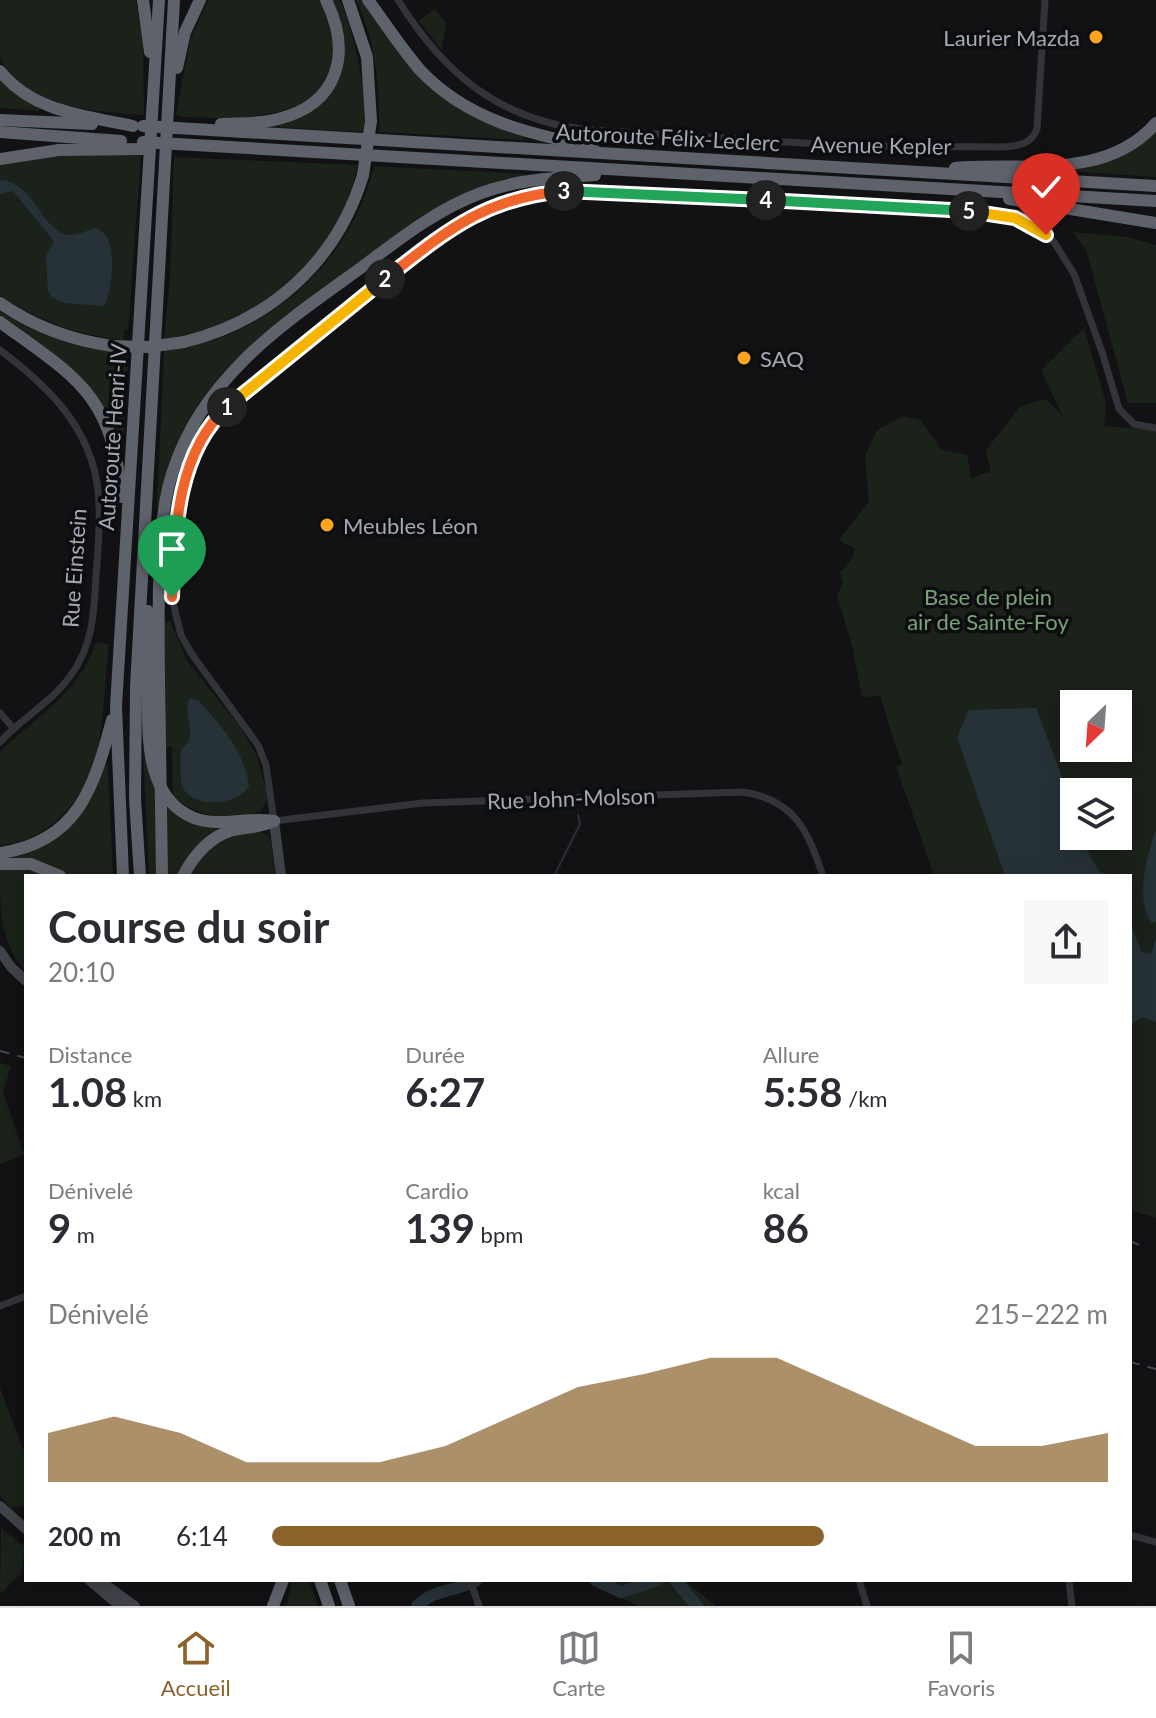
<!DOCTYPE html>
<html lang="fr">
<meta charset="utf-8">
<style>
body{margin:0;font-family:Lato,sans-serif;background:#f7f7f7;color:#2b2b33;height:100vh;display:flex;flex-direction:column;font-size:30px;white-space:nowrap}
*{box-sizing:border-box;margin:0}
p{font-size:26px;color:#7c7c81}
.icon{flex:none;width:44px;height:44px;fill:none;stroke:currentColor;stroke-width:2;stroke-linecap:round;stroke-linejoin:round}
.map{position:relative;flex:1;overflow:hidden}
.sheet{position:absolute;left:24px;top:874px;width:1108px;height:708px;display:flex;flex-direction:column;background:#fff;border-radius:0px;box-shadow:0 4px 20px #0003}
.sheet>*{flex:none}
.needle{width:52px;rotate:205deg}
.controls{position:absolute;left:1060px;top:690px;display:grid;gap:16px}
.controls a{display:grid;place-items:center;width:72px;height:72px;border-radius:0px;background:#fff;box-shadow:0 4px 20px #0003;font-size:40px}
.pin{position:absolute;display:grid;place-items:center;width:68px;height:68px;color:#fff;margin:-82px -34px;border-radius:50% 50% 50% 0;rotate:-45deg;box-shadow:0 0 8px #0007}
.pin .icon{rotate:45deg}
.km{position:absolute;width:40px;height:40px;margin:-20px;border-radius:50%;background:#222;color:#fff;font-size:22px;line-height:40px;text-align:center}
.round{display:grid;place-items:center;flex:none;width:84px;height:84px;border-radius:0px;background:#f7f7f7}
.overview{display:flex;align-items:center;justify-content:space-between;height:136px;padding:0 24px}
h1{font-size:44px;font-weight:700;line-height:60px}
.stats{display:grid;grid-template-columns:repeat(3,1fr);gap:12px;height:136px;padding:8px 24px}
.stats div{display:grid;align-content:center}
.stats b{font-size:40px;font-weight:700}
.stats small{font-size:22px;font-weight:400}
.stats p{font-size:22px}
.chart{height:224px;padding:16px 24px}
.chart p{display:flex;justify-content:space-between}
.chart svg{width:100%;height:144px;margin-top:8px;fill:#8a622a;opacity:.7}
ul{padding:0 24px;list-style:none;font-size:26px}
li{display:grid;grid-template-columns:128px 96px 1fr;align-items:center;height:60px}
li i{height:20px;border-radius:10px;background:#8a622a}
.tab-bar{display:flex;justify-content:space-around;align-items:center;height:112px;border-top:2px solid #e1e1e2;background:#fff;font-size:22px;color:#7c7c81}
.tab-bar a{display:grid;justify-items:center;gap:4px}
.tab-bar .selected{color:#8a622a}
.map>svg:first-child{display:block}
.green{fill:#1a221a;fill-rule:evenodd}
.water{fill:#273238}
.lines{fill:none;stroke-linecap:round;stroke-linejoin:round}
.stream{stroke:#273238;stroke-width:2}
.river{stroke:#273238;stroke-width:12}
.street{stroke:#333439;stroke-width:7}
.secondary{stroke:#404349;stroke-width:10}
.highway{stroke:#5e626a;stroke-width:12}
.rail{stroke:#45484e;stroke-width:2;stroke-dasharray:10 8;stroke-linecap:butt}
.highway-bridge{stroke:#5e626a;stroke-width:12}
.split-1-casing{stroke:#fff;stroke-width:16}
.split-2-casing{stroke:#fff;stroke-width:16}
.split-3-casing{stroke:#fff;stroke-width:16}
.split-4-casing{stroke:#fff;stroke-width:16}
.split-5-casing{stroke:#fff;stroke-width:16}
.split-6-casing{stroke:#fff;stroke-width:16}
.split-1{stroke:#f0652b;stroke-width:10}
.split-2{stroke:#f5b400;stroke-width:10}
.split-3{stroke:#f0652b;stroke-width:10}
.split-4{stroke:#22a559;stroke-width:10}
.split-5{stroke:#22a559;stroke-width:10}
.split-6{stroke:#f5b400;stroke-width:10}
.poi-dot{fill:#fea51f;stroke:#0d0d0f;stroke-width:3}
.labels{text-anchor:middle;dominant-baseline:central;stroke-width:7;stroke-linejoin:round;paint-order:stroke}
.poi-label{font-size:22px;fill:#a2a9b5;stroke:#0d0d0f;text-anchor:start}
.street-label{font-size:22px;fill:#a2a9b5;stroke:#0d0d0f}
.park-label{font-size:22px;fill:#78a278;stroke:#0d0d0f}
</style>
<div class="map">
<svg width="1156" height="1606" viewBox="0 0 1156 1606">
<rect width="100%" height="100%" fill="#121214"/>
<!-- green -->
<g class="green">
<path d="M 0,0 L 136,0 L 143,43 L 144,115 C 91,111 30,109 0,58 Z"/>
<path d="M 208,0 L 320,0 C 330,17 333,35 333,54 C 333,124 230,119 183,117 L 176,115 L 190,40 Z"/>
<path d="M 331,0 L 340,0 C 357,42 365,83 364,128 L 361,132 L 260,126 L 284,121 L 338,79 Z"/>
<path d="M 356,0 L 362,0 L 410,65 L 524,136 L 523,140 L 379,132 C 380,86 376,42 356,0 Z"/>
<polygon points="435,9 446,24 442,50 419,21"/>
<polygon points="0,77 40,107 39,111 0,108"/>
<path d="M 1156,132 L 1156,177 L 1067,171 L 1067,168 C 1101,161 1131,157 1156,132 Z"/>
<path d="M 115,154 L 141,156 L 128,330 L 125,330 L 123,340 C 78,335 37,321 0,295 L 0,165 L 68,155 Z"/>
<path d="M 174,157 L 358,165 C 341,252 253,333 164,338 L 170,278 Z"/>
<path d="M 374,166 L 526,174 L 526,176 L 488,185 L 270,330 L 223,372 L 199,404 L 181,437 L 157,509 L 164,351 C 264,340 350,265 374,166 Z"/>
<polygon points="1072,232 1127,237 1156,245 1156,403 1128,403 1086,249"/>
<path d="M 0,311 C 41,336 80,348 128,353 L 123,449 L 120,449 C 104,382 53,353 0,315 Z"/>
<path d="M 1084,328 L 1106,403 L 1104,426 L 1156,430 L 1156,1218 L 1130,1210 L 1130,876 L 934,876 L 896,766 L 902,765 L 880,696 L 862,697 L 852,646 L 837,595 L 843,583 L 840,572 L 852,559 L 855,549 L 839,540 L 869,501 L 865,456 L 877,430 L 903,416 L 920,420 L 942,450 L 967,455 L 971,478 L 989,472 L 991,473 L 986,450 L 1021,406 L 1046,399 L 1063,417 L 1041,370 ZM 1074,704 L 1118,704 L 1118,748 L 1074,748 ZM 1074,792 L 1118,792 L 1118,836 L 1074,836 Z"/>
<path d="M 164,621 L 170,621 L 187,661 L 241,728 L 257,756 L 268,797 L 261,811 C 231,823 197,818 173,796 L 172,747 L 165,747 Z"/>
<path d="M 96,642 L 109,644 C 105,681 104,737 91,771 C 76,809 42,843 0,845 L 0,752 C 34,719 81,691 96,642 Z"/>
<polygon points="143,748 146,748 156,785 156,876 149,876"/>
<path d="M 104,765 L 108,765 L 113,876 L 67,876 L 60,871 L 15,859 L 15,855 C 69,843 83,812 104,765 Z"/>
<path d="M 167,802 L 222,825 L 224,830 C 203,842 186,852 178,876 L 168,876 Z"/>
<path d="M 257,831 L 268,835 L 271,840 L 275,876 L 188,876 C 201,847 227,836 257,831 Z"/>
<path d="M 6,868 L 26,868 L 48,876 L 26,876 L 26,972 C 0,942 0,912 0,870 Z"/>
<polygon points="0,1063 11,1066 3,1092 24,1155 0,1164"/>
<polygon points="0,1388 26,1457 26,1505 11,1508 0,1496"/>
<polygon points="1,1528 25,1547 21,1574 0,1594"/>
<polygon points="292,1580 309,1580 318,1606 286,1606"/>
<polygon points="584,1580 684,1580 716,1606 638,1606"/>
</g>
<!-- water -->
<g class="water">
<path d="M 0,180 C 35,181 42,235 71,235 C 79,235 88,230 96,228 C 99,230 103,232 106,236 C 116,249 112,293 104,306 L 65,303 L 52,297 L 48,290 L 46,256 L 54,241 L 13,191 L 0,194 Z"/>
<path d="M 190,698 L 198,700 C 221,726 244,750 249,786 C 237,807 187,810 181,782 C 181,779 180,753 181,751 C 184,744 190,744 190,735 C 191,722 184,709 190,698 Z"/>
<polygon points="1036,708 1074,809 1074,836 1083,836 1088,853 1100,872 1114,876 1005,876 957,737 969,710"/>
<path d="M 1156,831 L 1156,921 L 1152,923 C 1135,902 1146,855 1156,831 Z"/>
<polygon points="1130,923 1142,952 1151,954 1156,939 1156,1022 1142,1017 1130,1026"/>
</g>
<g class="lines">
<!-- stream -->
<polyline class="stream" points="554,876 580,824 578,815"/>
<!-- river -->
<g class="river">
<polyline points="595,1580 621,1592 658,1580"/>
<polyline points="675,1580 697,1606"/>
<path d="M 417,1606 C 437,1587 454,1593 477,1580"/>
</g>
<!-- street -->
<g class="street">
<path d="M 398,0 C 444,74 500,121 590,130 L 854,146 L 1004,147 C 1019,146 1031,144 1037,129 L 1045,0"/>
<path d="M 0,350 C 48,386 91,427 98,491 C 101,519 98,548 96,576 C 94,612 93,645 71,675 C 52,702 22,718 0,742"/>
<polyline points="0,713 14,729"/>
<path d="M 823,876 C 808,831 795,800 743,792 L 423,803 L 274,821 L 266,765 L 258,745 L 191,653 L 181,635 L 176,615 L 172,597 L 173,576 L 185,479 L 197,447 L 222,412 L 274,367 L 438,237 C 487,203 537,191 597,191 L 974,211 L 1020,220 L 1042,232 L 1054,242 L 1074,274 L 1103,355 L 1119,409 L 1134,424 L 1156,428"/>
<polyline points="0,1306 26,1296"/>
<polyline points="1130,1535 1156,1542"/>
<polyline points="470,1580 479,1606"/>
<polyline points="859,1580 867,1606"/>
<polyline points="1069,1580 1072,1606"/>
</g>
<!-- secondary -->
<g class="secondary">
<polyline points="274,821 281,876"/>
<polyline points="0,951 11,967 26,981"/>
<polyline points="0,1506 26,1529"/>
<polyline points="89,1580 120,1606"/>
<polyline points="99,1580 135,1606"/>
</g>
<!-- highway -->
<g class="highway">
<polyline points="143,0 150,52"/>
<polyline points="348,0 367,57 371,121"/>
<path d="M 368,0 C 385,23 401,48 420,70 C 467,120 529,134 593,147"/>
<polyline points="177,68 185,32 200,0"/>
<path d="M 0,71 C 33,112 85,116 133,126"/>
<polyline points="0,120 92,124"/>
<path d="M 221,124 C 240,123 259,124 278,119 C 339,104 352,53 326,0"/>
<polyline points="177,128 1156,186"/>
<polyline points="0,132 121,141"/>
<polyline points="177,144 1156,201"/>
<polyline points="0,159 59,150 143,149"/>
<path d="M 955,168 C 1022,162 1106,181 1156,123"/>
<polyline points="1009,199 1156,223"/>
<path d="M 0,303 C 34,327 71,340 112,346"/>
<path d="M 0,322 C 78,379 111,393 122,497"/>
<path d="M 184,342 C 271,321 337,261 363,175"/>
<path d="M 148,611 C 147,638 147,665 148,692 C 148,736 145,798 194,818 C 220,828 248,816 274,821"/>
<path d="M 160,742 C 159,690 158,637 159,585 C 160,546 161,507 173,471 C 203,377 283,324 358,270 C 397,241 435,210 481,193 C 519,179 555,178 595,175"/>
<polyline points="161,807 162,876"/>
<path d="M 0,853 C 78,842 94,787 112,720"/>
<polyline points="0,864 31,864 60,876"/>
<polyline points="123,876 116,706 159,0"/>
<polyline points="140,876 135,799 136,687 174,0"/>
<path d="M 183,876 C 193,857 208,838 230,831 C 245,827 259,828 274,821"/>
<polyline points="320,1580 329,1606"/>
<polyline points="340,1580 349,1606"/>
<polyline points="273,1606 283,1580"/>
</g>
<!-- rail -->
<g class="rail">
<polyline points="0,1051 26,1058"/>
<polyline points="1130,1241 1144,1247"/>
<polyline points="1130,1362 1156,1369"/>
</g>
<!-- highway-bridge -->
<g class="highway-bridge">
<polyline points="143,126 177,128"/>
<polyline points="143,142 177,144"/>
<polyline points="363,175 371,121"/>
<polyline points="112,346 148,347 184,342"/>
<polyline points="160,742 161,807"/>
</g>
</g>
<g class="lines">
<defs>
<path id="split-1" d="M 172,597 C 175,532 176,454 227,407"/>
<polyline id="split-2" points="227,407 385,279"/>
<path id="split-3" d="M 385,279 C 445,232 484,198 564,191"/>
<polyline id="split-4" points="564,191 766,200"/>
<polyline id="split-5" points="766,200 969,211"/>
<polyline id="split-6" points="969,211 1015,218 1046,235"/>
</defs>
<!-- split-1 casing -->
<use href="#split-1" class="split-1-casing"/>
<!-- split-2 casing -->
<use href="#split-2" class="split-2-casing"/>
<!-- split-3 casing -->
<use href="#split-3" class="split-3-casing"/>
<!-- split-4 casing -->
<use href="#split-4" class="split-4-casing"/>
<!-- split-5 casing -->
<use href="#split-5" class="split-5-casing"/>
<!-- split-6 casing -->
<use href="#split-6" class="split-6-casing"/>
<!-- split-1 -->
<use href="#split-1" class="split-1"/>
<!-- split-2 -->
<use href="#split-2" class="split-2"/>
<!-- split-3 -->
<use href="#split-3" class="split-3"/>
<!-- split-4 -->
<use href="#split-4" class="split-4"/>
<!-- split-5 -->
<use href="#split-5" class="split-5"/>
<!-- split-6 -->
<use href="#split-6" class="split-6"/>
</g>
<!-- markers -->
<g class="poi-dot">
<circle cx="1096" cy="37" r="8"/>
<circle cx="744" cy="358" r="8"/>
<circle cx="327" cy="525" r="8"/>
</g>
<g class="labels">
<!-- poi labels -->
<g class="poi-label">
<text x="1080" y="37" text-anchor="end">Laurier Mazda</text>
<text x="760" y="358">SAQ</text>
<text x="343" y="525">Meubles Léon</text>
</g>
<!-- street labels -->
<g class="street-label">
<text transform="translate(668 137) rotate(3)">Autoroute Félix-Leclerc</text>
<text transform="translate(881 145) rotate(1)">Avenue Kepler</text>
<text transform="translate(112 437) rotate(-86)">Autoroute Henri-IV</text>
<text transform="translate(74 568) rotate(-86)">Rue Einstein</text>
<text transform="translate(571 798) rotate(-2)">Rue John-Molson</text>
</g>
<!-- park labels -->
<g class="park-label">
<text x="988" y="596">Base de plein<tspan x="988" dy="25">air de Sainte-Foy</tspan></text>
</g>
</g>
</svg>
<div class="controls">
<a><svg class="needle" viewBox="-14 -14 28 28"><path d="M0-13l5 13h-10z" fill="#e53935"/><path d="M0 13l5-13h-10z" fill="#7c7c81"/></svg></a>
<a><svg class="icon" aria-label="layers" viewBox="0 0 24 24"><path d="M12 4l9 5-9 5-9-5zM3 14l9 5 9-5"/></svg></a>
</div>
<div class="pin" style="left:172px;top:597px;background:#1e9e55"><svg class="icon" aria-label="arrive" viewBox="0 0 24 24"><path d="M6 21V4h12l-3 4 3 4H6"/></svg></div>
<div class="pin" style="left:1046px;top:235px;background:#d93025"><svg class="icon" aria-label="check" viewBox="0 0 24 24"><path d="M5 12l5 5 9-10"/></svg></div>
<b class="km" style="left:227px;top:407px">1</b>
<b class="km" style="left:385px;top:279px">2</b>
<b class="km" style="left:564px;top:191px">3</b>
<b class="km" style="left:766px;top:200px">4</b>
<b class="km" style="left:969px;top:211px">5</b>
<section class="sheet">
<div class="overview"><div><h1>Course du soir</h1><p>20:10</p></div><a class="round"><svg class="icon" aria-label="share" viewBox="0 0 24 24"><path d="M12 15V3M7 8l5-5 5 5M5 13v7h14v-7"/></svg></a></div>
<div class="stats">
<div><p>Distance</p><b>1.08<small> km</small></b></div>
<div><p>Durée</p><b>6:27</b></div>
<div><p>Allure</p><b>5:58<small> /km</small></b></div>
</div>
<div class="stats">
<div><p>Dénivelé</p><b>9<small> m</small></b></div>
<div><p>Cardio</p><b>139<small> bpm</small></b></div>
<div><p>kcal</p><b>86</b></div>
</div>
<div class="chart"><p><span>Dénivelé</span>215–222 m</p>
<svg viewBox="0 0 160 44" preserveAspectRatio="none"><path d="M0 44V29L10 24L20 29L30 38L40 38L50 38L60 33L70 24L80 15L90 11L100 6L110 6L120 15L130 24L140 33L150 33L160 29V44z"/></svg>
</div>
<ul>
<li><b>200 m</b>6:14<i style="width:66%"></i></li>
</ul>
</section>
</div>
<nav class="tab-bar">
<a class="selected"><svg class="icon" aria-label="home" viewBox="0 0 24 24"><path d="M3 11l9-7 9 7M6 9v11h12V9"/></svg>Accueil</a>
<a><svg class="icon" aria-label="map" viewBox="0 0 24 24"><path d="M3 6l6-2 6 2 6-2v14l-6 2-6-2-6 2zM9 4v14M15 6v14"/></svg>Carte</a>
<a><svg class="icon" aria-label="saved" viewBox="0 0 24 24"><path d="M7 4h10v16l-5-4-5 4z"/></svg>Favoris</a>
</nav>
